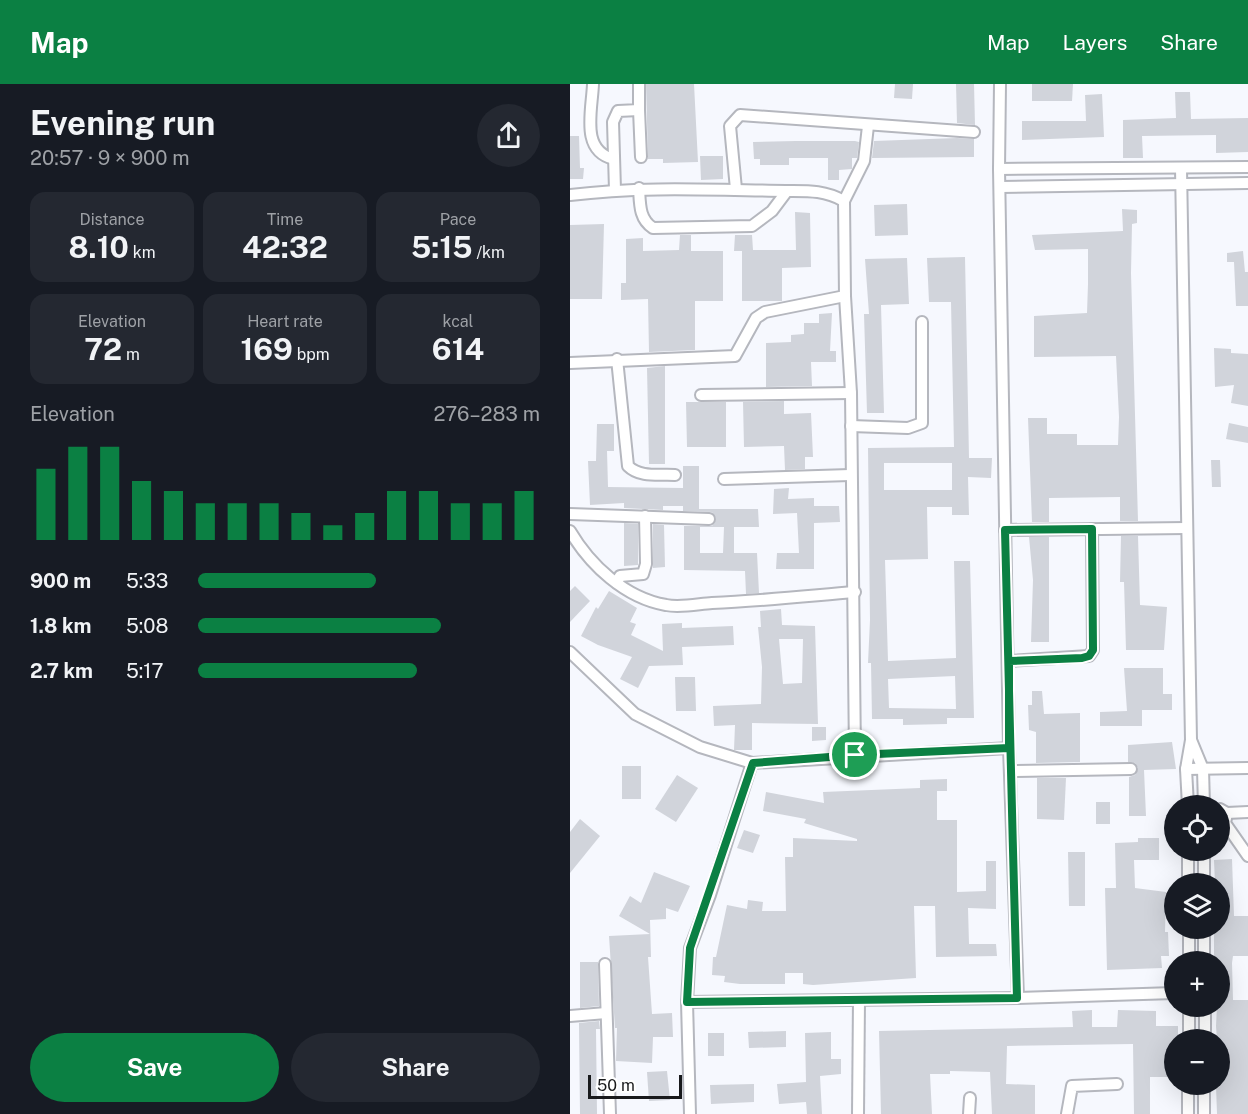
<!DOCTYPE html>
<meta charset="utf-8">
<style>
body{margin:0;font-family:"Public Sans",sans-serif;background:#242831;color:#f1f3f6;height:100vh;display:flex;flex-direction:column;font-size:22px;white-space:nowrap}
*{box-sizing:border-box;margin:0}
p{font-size:20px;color:#9ea1a6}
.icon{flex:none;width:33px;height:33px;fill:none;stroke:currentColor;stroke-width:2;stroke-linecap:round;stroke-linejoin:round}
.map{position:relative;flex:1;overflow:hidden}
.details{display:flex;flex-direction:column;background:#171b24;width:570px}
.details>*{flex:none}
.controls{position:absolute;left:594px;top:711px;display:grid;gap:12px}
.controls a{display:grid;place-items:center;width:66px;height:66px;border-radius:50%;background:#171b24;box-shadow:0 6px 24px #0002;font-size:30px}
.scale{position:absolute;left:18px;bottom:15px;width:94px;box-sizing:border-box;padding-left:6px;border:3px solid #191a1c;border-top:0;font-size:16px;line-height:21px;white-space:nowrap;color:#191a1c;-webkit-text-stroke:4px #fff;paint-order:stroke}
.pin{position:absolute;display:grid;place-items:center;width:51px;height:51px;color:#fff;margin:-26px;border:3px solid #fff;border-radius:50%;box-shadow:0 2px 6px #0007}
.round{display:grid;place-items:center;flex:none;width:63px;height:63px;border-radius:32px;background:#242831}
.summary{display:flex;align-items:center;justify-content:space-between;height:102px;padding:0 30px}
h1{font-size:33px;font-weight:700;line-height:45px}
.stats{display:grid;grid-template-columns:repeat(3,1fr);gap:9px;height:102px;padding:6px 30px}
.stats div{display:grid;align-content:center;border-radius:15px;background:#242831;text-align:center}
.stats b{font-size:30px;font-weight:700}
.stats small{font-size:16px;font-weight:400}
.stats p{font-size:16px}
.chart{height:168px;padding:12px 30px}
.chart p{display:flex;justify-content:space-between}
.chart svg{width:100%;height:108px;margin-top:6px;stroke:#0b8043;stroke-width:6}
.action{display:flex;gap:12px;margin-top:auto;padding:12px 30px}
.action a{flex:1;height:69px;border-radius:36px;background:#0b8043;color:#fff;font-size:24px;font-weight:700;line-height:69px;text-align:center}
.action a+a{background:#242831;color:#f1f3f6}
ul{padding:0 30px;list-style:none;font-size:20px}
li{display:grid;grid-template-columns:96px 72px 1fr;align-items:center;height:45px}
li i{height:15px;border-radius:8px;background:#0b8043}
header{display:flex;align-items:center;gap:36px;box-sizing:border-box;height:84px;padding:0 30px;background:#0b8043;color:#fff}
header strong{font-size:28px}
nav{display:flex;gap:33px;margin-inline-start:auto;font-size:21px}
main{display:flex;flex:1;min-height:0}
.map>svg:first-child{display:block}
.building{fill:#d1d4db;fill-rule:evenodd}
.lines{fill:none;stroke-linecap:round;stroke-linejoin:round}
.street-casing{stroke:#b5b7be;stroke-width:14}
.street{stroke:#fff;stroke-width:10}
.route-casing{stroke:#fff;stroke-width:12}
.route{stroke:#0b8043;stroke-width:8}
</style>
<header>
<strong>Map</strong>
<nav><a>Map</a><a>Layers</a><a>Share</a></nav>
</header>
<main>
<section class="details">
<div class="summary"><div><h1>Evening run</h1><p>20:57 · 9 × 900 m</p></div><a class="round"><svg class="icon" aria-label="share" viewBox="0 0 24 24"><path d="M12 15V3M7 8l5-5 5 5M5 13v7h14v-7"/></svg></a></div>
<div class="stats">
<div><p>Distance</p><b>8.10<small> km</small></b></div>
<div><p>Time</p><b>42:32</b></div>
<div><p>Pace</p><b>5:15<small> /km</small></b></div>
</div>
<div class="stats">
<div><p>Elevation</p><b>72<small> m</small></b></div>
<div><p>Heart rate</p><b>169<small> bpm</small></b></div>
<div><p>kcal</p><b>614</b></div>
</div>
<div class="chart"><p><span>Elevation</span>276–283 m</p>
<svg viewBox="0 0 160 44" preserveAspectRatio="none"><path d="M5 44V15M15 44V6M25 44V6M35 44V20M45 44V24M55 44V29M65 44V29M75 44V29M85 44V33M95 44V38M105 44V33M115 44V24M125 44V24M135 44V29M145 44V29M155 44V24"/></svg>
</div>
<ul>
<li><b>900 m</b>5:33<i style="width:52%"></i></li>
<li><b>1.8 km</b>5:08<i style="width:71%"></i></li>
<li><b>2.7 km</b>5:17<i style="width:64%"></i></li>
</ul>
<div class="action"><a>Save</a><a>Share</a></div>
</section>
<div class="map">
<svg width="678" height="1030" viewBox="0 0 678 1030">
<rect width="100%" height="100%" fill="#f6f8fe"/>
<!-- building -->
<g class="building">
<polygon points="76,0 124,0 128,78 93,79 93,75 78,75"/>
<polygon points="325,0 343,0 342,15 324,14"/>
<polygon points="386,0 404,0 405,41 387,39"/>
<polygon points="462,0 503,0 502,17 462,17"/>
<polygon points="605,8 620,8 621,35 678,34 678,68 646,69 646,51 572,52 573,74 553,74 553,36 606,34"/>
<polygon points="532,10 534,53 452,56 452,37 516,37 515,11"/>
<polygon points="0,52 9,52 10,84 14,84 13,95 0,95"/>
<polygon points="387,54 404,55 404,73 302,74 304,57"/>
<polygon points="226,57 285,57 289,58 287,74 282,74 282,85 269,86 269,96 258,96 258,74 219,74 219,81 190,81 190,75 184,75 183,58"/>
<polygon points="130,72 153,72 153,95 131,96"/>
<polygon points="337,120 338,151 305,152 304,121"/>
<polygon points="552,125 567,126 567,139 562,140 561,189 568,437 550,437 550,413 479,414 479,438 462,438 458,334 477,334 477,350 507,350 507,361 548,361 549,333 546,272 464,273 464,232 517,229 518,200 518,165 465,166 462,151 553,147"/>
<polygon points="225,128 240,129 241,183 212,184 212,217 172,217 172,167 164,167 165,151 182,151 183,166 226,166"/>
<polygon points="34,140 32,215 0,215 0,141"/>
<polygon points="110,151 121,151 121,167 153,167 153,217 125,217 125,266 79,268 78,215 51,216 51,199 56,199 56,155 73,154 73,167 109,166"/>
<polygon points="673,167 675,188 678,188 678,222 666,222 664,178 657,178 657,169"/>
<path d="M 395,173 L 399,374 L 422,374 L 421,394 L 398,393 L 399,431 L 382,431 L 382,423 L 357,423 L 358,475 L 315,476 L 318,577 L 386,574 L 384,477 L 400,477 L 404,634 L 377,634 L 377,640 L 333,641 L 333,635 L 302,635 L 301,579 L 298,579 L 300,536 L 298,364 L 384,363 L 381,218 L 359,218 L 357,174 ZM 314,379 L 382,379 L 382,406 L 314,406 ZM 385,592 L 386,625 L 319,624 L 318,595 Z"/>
<polygon points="337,174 339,220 311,221 314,329 297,329 294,230 299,230 295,175"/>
<polygon points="262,229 260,267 266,267 266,278 241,278 242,302 196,303 196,259 221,258 221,251 234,250 234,239 249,239 249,230"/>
<polygon points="644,264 661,265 661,269 678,270 678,322 661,319 664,301 645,303"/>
<polygon points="95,282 95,380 79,380 77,284"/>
<polygon points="214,317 214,330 241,329 243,373 235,373 235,385 215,386 214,362 174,363 173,318"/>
<polygon points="116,318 156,318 156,363 117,363"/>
<polygon points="659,339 678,343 678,359 656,355"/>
<path d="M 27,340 L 44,340 L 44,367 L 37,367 L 38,403 L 113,404 L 113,382 L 129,382 L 129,425 L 188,425 L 189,443 L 164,443 L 164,469 L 187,469 L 189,509 L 176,510 L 175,487 L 114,486 L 114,442 L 142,442 L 146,435 L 142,428 L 113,427 L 113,422 L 93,422 L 93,426 L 54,424 L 54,419 L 20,421 L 18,377 L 26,377 ZM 130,443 L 154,443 L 153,469 L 130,469 Z"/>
<polygon points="641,376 650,376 651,403 642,403"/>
<polygon points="219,404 218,415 244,414 244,422 269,422 270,438 244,439 244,485 206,485 207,469 229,469 227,429 203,430 204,405"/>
<polygon points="54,439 68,440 68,481 54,482"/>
<polygon points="83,440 94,441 95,483 83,484"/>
<polygon points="551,452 568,452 570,521 597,523 594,566 556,566 554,498 550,498"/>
<polygon points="459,453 479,453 479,558 461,558 463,496"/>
<polygon points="5,502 20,517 0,538 0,507"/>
<polygon points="39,507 67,524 60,538 66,540 61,551 93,567 92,540 112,539 112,544 163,542 164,561 112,563 113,581 79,582 68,604 50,595 62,573 28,561 11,552 26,523 28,525"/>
<path d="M 211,525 L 212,541 L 245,542 L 248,640 L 182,639 L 182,666 L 164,666 L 165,641 L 144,642 L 143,622 L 191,620 L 192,583 L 188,543 L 191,543 L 190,527 ZM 209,555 L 233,555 L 232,599 L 213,600 Z"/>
<polygon points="554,584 593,584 593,610 602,610 602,626 572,626 572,642 530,642 530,628 557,627"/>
<polygon points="105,593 125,593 126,627 106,627"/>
<polygon points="462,607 472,607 474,630 510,629 510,678 466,679 466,648 459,646 458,621 462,621"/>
<polygon points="242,643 256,643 256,656 242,657"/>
<polygon points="602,658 606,685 574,686 576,732 559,732 559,693 565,691 568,684 565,679 558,678 558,661"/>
<rect x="52" y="682" width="19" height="33"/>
<polygon points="107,691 128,704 106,738 85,725"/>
<polygon points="467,694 496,694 494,736 467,735"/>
<polygon points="377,695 377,707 367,707 367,736 387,736 387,808 416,807 416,777 426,777 426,825 398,824 399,860 426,860 427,872 366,873 365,822 344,822 346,894 243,901 233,900 233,889 215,889 215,900 170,900 154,898 155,892 142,891 143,873 146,873 157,821 177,825 178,816 193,818 192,827 216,827 215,773 223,773 223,754 287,757 287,755 234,739 236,735 193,727 196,708 254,719 253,708 350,704 350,696"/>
<rect x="526" y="718" width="14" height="22"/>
<polygon points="10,735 30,752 0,789 0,748"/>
<polygon points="174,746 190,751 183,769 167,764"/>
<polygon points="568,754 589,754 589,776 564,776 565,804 596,808 595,848 598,848 599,872 591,872 592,884 537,886 535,804 546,804 545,759 568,758"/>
<polygon points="498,768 515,768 515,822 499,822"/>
<polygon points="662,775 664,832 678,832 678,872 663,872 662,879 663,916 678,916 678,1030 647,1030 646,1002 650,1002 650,956 647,956 646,942 647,922 650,922 650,878 644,878 644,844 650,844 650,800 645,800 644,776"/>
<polygon points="84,788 120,802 108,828 96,824 96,835 80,836 81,873 78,873 82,930 102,929 103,953 83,953 82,979 46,977 47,944 45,944 39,852 80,850 49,832 60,812 71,819"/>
<polygon points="10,878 28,878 29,922 10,924"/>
<polygon points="522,926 522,943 547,943 548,926 586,927 586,942 608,942 608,956 604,956 604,993 580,993 580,1030 564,1030 563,960 437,962 436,1000 465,1001 465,1030 422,1030 420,988 380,987 380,990 360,990 362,1030 311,1030 309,947 503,943 502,927"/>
<polygon points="29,937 30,945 26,945 27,1030 10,1030 9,939"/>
<polygon points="216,947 216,963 179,964 178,948"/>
<polygon points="261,948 261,975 271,975 271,990 250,992 252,1030 237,1030 236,1018 209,1020 207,1000 236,998 235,949"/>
<rect x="138" y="949" width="16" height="23"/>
<polygon points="97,987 100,1016 79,1017 77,988"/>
<polygon points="184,1000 184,1018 141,1020 140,1001"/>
</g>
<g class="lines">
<defs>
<g id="street">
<path d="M 23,0 C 22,27 10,67 44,75"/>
<polyline points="430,0 429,85 439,664 448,914"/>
<polyline points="69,26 71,73"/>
<polyline points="611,84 621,656 616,685 618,722"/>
<polyline points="429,85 678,83"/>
<polyline points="430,103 678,99"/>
<path d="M 69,104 C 70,120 69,135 83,144 L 182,142 L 202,127 L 217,107"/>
<polyline points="166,105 160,42 170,31 404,48"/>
<polyline points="45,106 43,38 48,27 69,26 69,0"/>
<path d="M 0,111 C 72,102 144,106 216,107 C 238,107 254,106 274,117 L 275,212 L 281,309 L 285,671"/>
<polyline points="274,117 294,77 298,42"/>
<path d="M 47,275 L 58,382 C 70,394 89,390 105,391"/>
<polyline points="0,279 165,272 186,234 195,228 275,212"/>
<polyline points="131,311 281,309"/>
<polyline points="281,342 338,344 352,339 352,238"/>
<polyline points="154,395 280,391"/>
<polyline points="0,430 139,435"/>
<polyline points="435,446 617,444"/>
<path d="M 0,447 C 20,481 55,514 96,521 C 110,524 128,520 142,519 C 190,517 237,512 285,508"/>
<polyline points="47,499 50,492 73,490 76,480 75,432"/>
<polyline points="0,568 65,630 130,663 182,679"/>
<polyline points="439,577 519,572 523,566 522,445"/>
<polyline points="621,656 633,685 634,722"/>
<polyline points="616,685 678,684"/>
<polyline points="440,687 561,685"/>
<polyline points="650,725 657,729 678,728"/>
<polyline points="657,729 655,739 678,772"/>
<polyline points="618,766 618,800"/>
<polyline points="634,766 634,800"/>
<polyline points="619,844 619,878"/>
<polyline points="634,844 634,878"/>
<polyline points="35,880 40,1030"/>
<polyline points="117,918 448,914 604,909"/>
<polyline points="0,932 36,929"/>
<polyline points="619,956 619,922"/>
<polyline points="635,956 635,922"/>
<polyline points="120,1030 117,918 120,864 140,811 182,679 439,664"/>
<polyline points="288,1030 289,916"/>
<polyline points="399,1030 400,1014"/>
<polyline points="497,1030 502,1002 547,1000"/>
<polyline points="618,1030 618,1000"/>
<polyline points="634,1030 634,1000"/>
</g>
</defs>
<!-- street casing -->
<use href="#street" class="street-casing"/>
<!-- street -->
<use href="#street" class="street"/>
</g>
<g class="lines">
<defs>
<path id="route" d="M 285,671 L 183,679 L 120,864 L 117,918 L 447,914 C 443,758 438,602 435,446 L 522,445 L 523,566 L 519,572 L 512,574 L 439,577 L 439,664 L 285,671"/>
</defs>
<!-- route casing -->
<use href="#route" class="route-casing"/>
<!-- route -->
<use href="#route" class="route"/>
</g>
</svg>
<div class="controls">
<a><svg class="icon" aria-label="locate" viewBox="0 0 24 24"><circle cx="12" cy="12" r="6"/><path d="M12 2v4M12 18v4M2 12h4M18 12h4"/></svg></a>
<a><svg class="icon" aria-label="layers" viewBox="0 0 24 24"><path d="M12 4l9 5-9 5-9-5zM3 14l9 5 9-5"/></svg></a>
<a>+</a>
<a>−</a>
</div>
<div class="scale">50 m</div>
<div class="pin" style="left:285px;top:671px;background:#1e9e55"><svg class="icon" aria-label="arrive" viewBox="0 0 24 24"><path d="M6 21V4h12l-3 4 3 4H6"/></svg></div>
</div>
</main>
